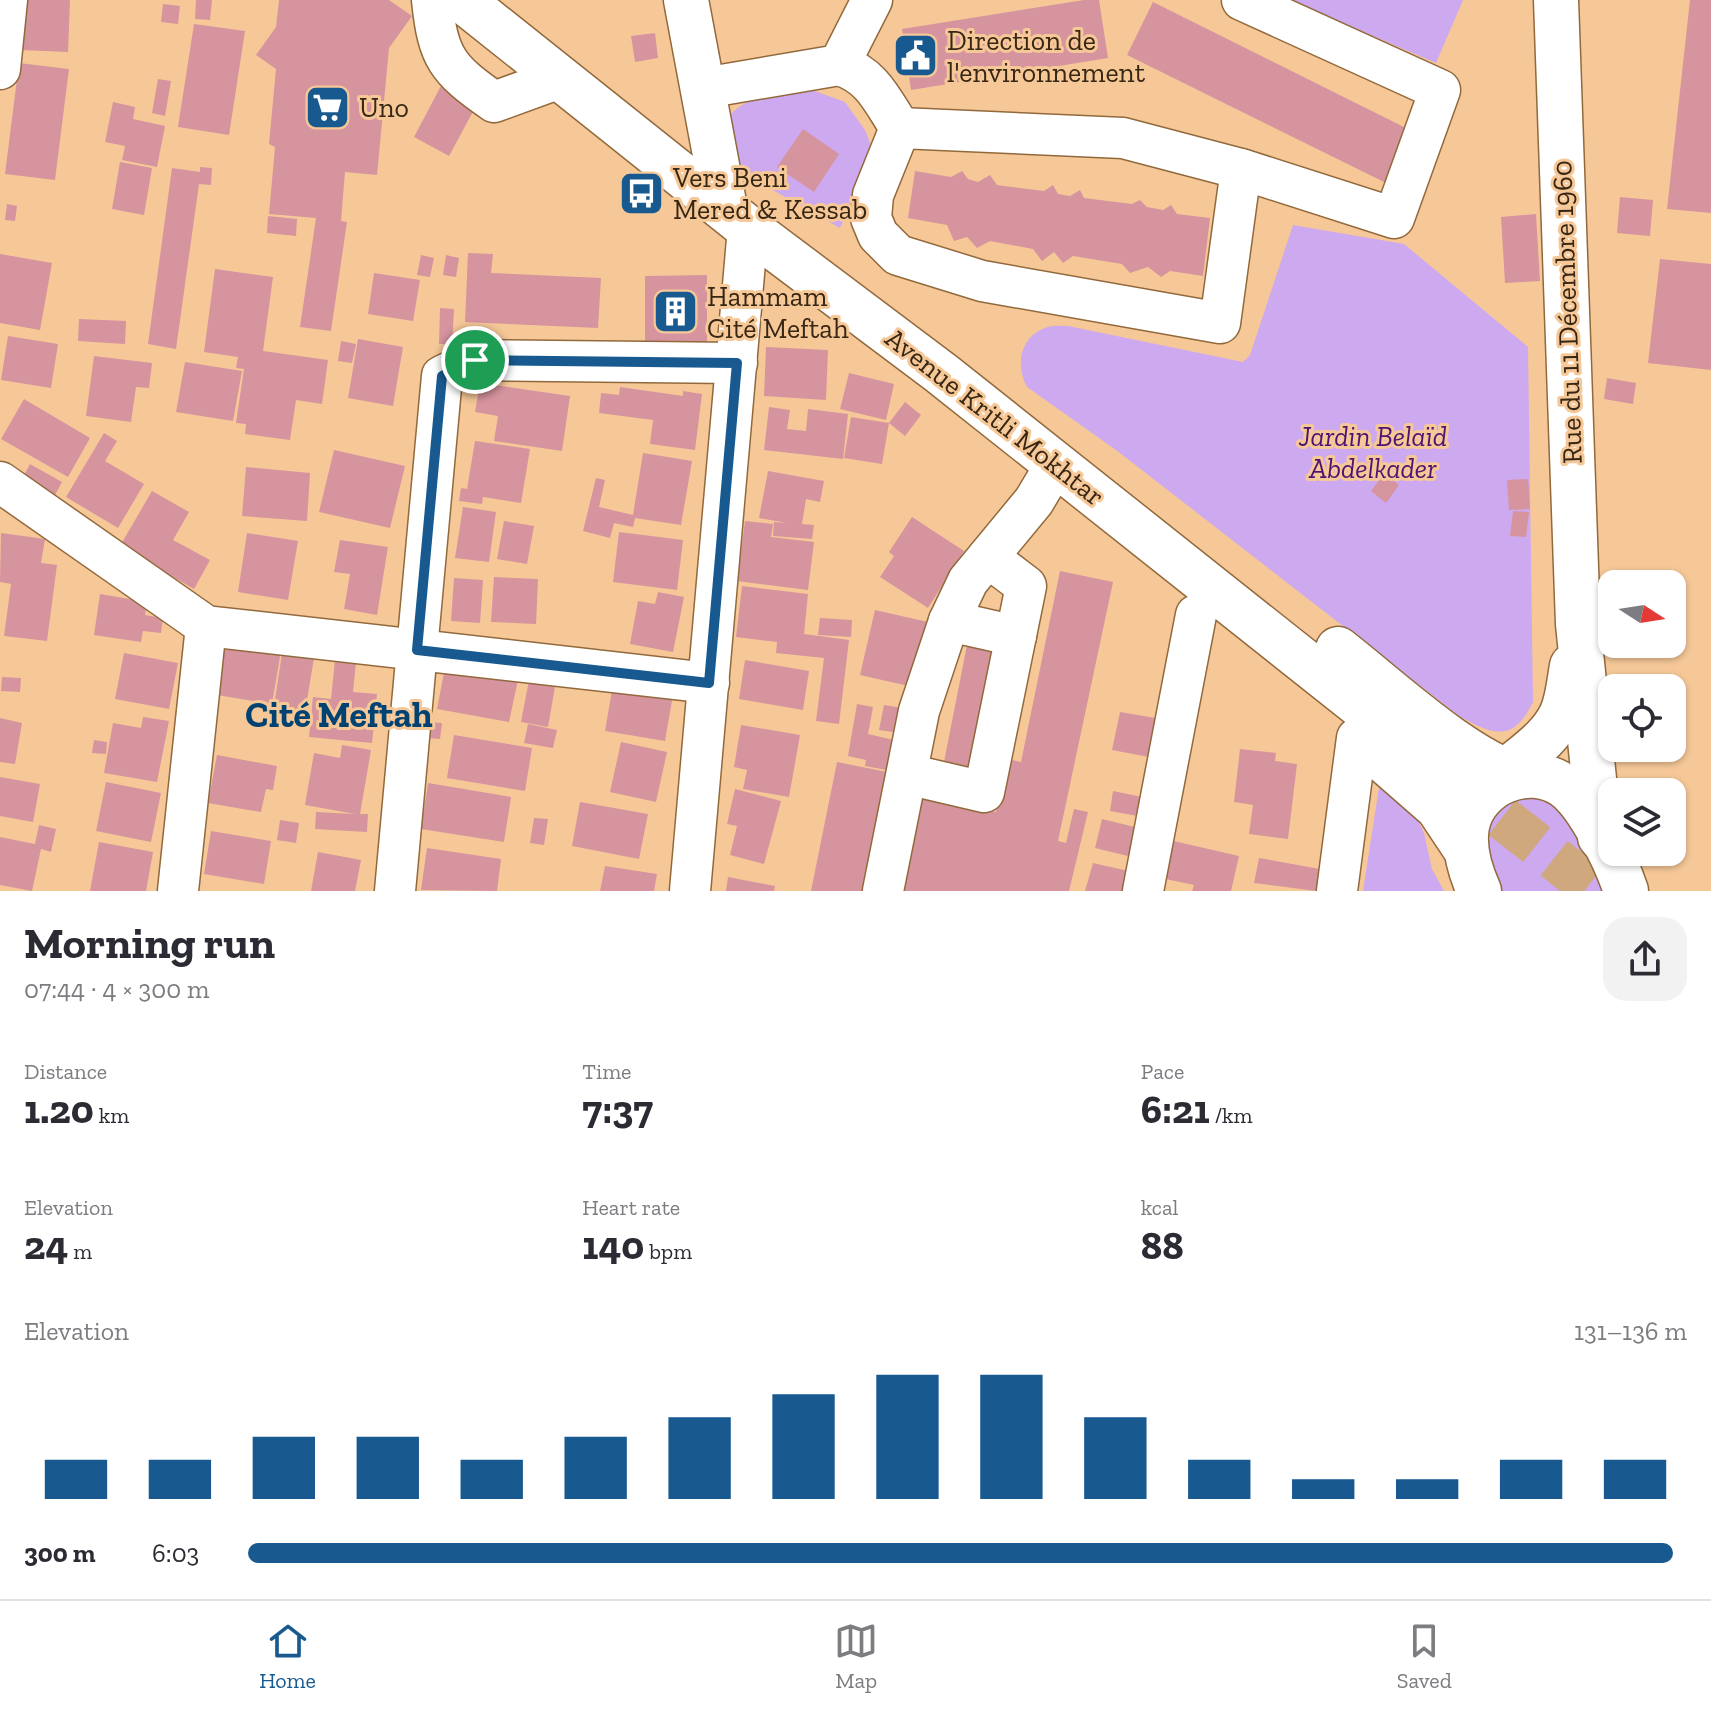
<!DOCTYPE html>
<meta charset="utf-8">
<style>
body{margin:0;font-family:"Zilla Slab",serif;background:#f2f2f3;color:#2b2b33;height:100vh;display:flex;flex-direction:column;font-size:30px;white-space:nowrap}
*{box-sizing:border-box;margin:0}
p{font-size:26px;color:#7c7c81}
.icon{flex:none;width:44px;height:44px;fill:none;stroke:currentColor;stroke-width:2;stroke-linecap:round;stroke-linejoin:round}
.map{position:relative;height:891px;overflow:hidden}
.sheet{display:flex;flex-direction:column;background:#fff;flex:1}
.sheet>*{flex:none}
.needle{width:52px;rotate:102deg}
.tools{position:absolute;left:1598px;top:570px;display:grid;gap:16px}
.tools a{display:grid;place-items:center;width:88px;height:88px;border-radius:16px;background:#fff;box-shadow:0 2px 6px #0004;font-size:40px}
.pin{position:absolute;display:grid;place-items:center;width:68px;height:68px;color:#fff;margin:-34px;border:4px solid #fff;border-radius:50%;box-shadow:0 2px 8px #0007}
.round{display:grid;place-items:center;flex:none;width:84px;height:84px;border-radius:24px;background:#f2f2f3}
.summary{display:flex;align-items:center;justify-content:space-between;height:136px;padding:0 24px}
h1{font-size:44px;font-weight:700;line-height:60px}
.metrics{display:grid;grid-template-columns:repeat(3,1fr);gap:12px;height:136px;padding:8px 24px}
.metrics div{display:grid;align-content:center}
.metrics b{font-size:40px;font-weight:700}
.metrics small{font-size:22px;font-weight:400}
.metrics p{font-size:22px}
.chart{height:224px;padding:16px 24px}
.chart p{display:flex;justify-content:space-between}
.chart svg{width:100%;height:144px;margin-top:8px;stroke:#185a90;stroke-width:6}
ul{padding:0 24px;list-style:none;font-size:26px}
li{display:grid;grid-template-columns:128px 96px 1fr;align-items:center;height:60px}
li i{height:20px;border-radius:10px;background:#185a90}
.tabs{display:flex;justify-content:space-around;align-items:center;height:112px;border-top:2px solid #e1e1e2;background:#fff;font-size:22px;color:#7c7c81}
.tabs a{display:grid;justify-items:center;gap:4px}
.tabs .on{color:#185a90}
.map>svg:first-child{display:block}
.green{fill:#cda9ef}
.building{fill:#d6949f}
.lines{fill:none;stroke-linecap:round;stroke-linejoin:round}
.major-tunnel{stroke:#d0a87d;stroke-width:44;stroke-dasharray:44 22;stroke-linecap:butt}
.minor-casing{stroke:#92693c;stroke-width:43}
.major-casing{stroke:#92693c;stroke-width:47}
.minor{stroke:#fff;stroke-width:40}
.major{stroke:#fff;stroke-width:44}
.route-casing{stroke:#fff;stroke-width:16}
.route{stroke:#185a90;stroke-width:10}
.labels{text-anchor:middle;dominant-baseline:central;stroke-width:6;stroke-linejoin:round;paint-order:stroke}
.poi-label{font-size:28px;fill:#372613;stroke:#f6c898;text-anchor:start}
.street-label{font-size:28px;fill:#372613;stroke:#f6c898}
.park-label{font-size:28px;font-style:italic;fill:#4e1473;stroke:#f6c898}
.district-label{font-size:36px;font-weight:bold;fill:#004271;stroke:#f6c898}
</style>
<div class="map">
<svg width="1711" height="891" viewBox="0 0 1711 891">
<rect width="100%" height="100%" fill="#f6c898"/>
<!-- green -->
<g class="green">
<polygon points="1289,0 1463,0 1436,63"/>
<path d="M 812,90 L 845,102 L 865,130 L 871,145 L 867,165 L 840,228 L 753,179 L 734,158 L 730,115 C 749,93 785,94 812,90 Z"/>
<path d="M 1293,225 L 1404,244 L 1528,347 L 1533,702 C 1513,743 1493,735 1459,716 L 1116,450 L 1027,387 C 1015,365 1020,335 1048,327 C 1053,325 1062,326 1068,326 L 1243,362 L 1250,355 Z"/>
<polygon points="1380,781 1413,810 1424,833 1432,869 1444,891 1363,891"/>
<polygon points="1531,790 1564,802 1614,891 1497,891 1483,867 1485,819 1498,804"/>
</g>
<!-- building -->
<g class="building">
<polygon points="22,0 70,0 68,52 20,50"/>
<polygon points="196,0 212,0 210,20 195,19"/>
<polygon points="279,0 389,0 412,16 389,48 377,175 345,172 341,221 347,222 331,331 300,327 316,218 269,214 275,147 269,144 276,69 256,55 276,27"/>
<polygon points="1084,0 1099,0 1108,58 911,90 902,29"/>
<polygon points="1690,0 1711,0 1711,213 1667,209"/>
<polygon points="1153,2 1414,132 1388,184 1127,55"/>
<polygon points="163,4 180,6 178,24 161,22"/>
<polygon points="194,24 245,31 229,135 178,127"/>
<polygon points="655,33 658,58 635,62 631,36"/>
<polygon points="19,63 69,69 55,180 5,174"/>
<polygon points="453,63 489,82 449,156 414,137"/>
<polygon points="158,79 171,81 165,116 152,113"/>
<polygon points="113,102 135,107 133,119 165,126 157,167 122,160 125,146 105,142"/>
<polygon points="803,129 839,154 814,192 777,167"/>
<polygon points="120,162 152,168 144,215 112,209"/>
<polygon points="200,167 212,168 211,185 199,184 176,349 148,344 172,168 200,172"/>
<polygon points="915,171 951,177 962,171 968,179 978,182 990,175 997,185 1044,191 1053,185 1058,194 1070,196 1080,190 1084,198 1132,204 1140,200 1147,207 1163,210 1171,205 1177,214 1210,218 1203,276 1170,271 1161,277 1148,267 1130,273 1122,264 1073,256 1063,263 1054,252 1042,261 1033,249 990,241 977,248 967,237 954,241 947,225 908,218"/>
<polygon points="1620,197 1653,200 1650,236 1617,233"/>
<polygon points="7,204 17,206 15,221 5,220"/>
<polygon points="1536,214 1540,281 1505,283 1501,217"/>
<polygon points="268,216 297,219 296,236 267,233"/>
<polygon points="468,253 493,254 491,273 601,278 598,328 465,322"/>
<polygon points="0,254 52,263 40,330 0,323"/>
<polygon points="421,255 434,258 430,277 417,275"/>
<polygon points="446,255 459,258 456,277 443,275"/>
<polygon points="1660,259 1711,264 1711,370 1648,363"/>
<polygon points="215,269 273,277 263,351 328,360 322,404 296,400 290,440 245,434 246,424 236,423 244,369 236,368 238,357 204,352"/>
<polygon points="374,273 420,280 413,321 368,314"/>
<polygon points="707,275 707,348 645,349 645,276"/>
<polygon points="440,308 454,309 452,344 439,344"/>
<polygon points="79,319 126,321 125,344 78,341"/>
<polygon points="8,336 58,344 51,388 1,380"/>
<polygon points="358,339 403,347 393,406 348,398"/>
<polygon points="341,341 356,344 352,363 338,361"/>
<polygon points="766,347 828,350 826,400 764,396"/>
<polygon points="94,356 152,363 149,388 136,387 131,422 86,416"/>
<polygon points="185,362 242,371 233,421 176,412"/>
<polygon points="849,373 894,384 886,420 840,409"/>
<polygon points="1607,378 1636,383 1633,404 1604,399"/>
<polygon points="480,383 570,396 562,451 494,441 498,416 475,412"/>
<polygon points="620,387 683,396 683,391 702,394 695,450 650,444 653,420 599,413 601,393 619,395"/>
<polygon points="24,399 90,438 68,477 1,439"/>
<polygon points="905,402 921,415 905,436 889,423"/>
<polygon points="769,407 790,410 787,429 806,431 808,409 848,414 843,459 764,450"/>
<polygon points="851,417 889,423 882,464 844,458"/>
<polygon points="104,433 117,441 105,461 144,484 118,528 66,497"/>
<polygon points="475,441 530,449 521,503 483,497 482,504 459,501 461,488 467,489"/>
<polygon points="334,450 405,466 390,528 319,512"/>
<polygon points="643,453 692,461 681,525 635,518 633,527 614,523 610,538 583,531 596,478 605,480 599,507 633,515"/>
<polygon points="30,464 62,482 54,497 22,479"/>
<polygon points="246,467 310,473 307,521 242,516"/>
<polygon points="768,471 824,481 820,502 806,499 802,524 814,525 812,539 773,536 774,522 787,523 759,518"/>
<polygon points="1384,474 1399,485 1386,503 1371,491"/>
<polygon points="1528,479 1530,509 1509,510 1507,480"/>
<polygon points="152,491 189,512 173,540 210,560 194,589 120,546"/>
<polygon points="463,507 496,512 489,562 455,558"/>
<polygon points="1513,511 1529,512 1526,537 1510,536"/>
<polygon points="912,517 964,551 928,608 880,577 894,556 889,552"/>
<polygon points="504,521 534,526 527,564 497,559"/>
<polygon points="745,521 773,524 771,537 814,542 808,590 737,581"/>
<polygon points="619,532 683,540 677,590 613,582"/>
<polygon points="1,533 45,539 41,563 57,565 47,641 4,636 11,584 0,582"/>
<polygon points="247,533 298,541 288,600 238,592"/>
<polygon points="340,540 388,547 377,615 344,609 350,574 334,572"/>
<polygon points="1060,571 1113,582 1058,841 1066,843 1074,809 1088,812 1069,891 897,891 917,794 996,812 1007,759 1021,762"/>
<polygon points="494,577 538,579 536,624 491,622"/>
<polygon points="454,578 483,580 480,623 451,621"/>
<polygon points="742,586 808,594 804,634 849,640 839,724 816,721 824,658 776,653 777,642 736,637"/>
<polygon points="658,592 684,597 673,652 630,644 638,601 655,604"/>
<polygon points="100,594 147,602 145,615 163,618 161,633 143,631 141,642 94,635"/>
<polygon points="875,610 928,622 913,687 860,675"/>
<polygon points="820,618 852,620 851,637 818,635"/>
<polygon points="227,636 282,645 272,704 217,695"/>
<polygon points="967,645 1001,651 979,769 944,762"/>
<polygon points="283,647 315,652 305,712 274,706"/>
<polygon points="336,650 357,652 353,692 377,694 372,743 309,737 313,697 331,699"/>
<polygon points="448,652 519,675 509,722 437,709"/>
<polygon points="124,653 178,663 169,709 115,699"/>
<polygon points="533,659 559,664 548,727 521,722"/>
<polygon points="745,660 809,671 803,710 739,699"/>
<polygon points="615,673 675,683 665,741 605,731"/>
<polygon points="2,677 21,678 20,692 1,691"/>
<polygon points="857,704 873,707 868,734 898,741 892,771 865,766 866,760 848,756"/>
<polygon points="884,705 903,708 899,733 879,730"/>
<polygon points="1120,712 1161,719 1154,758 1112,750"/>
<polygon points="143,717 169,721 157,782 104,773 113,723 141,728"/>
<polygon points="0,718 22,723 15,764 0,762"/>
<polygon points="429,722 442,723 440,739 427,738"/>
<polygon points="528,724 557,730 553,748 524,743"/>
<polygon points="741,725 800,735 789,797 743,789 747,770 734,767"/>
<polygon points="454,735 532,748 525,791 447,778"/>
<polygon points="94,740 107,742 106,754 92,753"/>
<polygon points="621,742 667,752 656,802 610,792"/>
<polygon points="342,745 371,750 360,814 368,814 367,832 315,829 316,812 355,814 305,805 314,753 340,758"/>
<polygon points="1240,749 1276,753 1275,761 1297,764 1288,839 1249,834 1253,805 1234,802"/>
<polygon points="217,755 277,766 273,790 266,789 261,812 208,803"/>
<polygon points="837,762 892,773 868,891 811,891"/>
<polygon points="0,777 40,784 33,822 0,816"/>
<polygon points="106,782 161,793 151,842 96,831"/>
<polygon points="428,783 511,797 504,842 421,829"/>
<polygon points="735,789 781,801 764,864 730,855 737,826 727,824"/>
<polygon points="1113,791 1147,798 1143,817 1110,811"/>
<polygon points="580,802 648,814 639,859 572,846"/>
<polygon points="534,818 548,819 544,845 530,843"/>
<polygon points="1102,819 1143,829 1136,858 1095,848"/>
<polygon points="280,820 299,823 296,843 277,840"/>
<polygon points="39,825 56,829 51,852 41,849 32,891 0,885 0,837 35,844"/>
<polygon points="211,831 271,841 264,884 204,874"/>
<polygon points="1165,839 1239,856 1231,891 1192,891 1194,885 1156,877"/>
<polygon points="99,842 153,852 146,891 90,891"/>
<polygon points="427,848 501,859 497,891 421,890"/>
<polygon points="318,852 361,860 355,891 311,891"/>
<polygon points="1259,858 1320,869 1316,891 1254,883"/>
<polygon points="1093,863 1133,872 1129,891 1085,891"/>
<polygon points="605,866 657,874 654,891 600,891"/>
<polygon points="728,877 775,886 774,891 726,891"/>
</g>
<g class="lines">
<!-- major-tunnel -->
<polyline class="major-tunnel" points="1450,777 1596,891"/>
<defs>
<g id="minor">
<path d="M 432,0 C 438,58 447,69 494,102 L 560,78"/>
<path d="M 839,65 C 872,75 882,100 900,128 L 873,195 L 871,218 L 878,235 L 898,255 L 982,281 L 1220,323 L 1241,169"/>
<polyline points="0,69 7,0"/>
<polyline points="704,88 839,65 872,0"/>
<polyline points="900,128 1123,138 1241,169 1394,218 1440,90 1242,0"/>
<polyline points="0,482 206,626 709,683"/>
<polyline points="949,621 1016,636"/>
<polyline points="907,774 984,792 1026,586 988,557"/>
<polyline points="178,891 206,626"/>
<polyline points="395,891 442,376 475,360 737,363"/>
<polyline points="690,891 748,228"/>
<polyline points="883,891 919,711 949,621 968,581 1034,501 1056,464"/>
<polyline points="1143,891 1196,615"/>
<polyline points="1337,891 1357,738"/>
</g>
<g id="major">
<polyline points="462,0 748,228 941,373 1450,777"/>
<polyline points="686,0 725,208"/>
<polyline points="1556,0 1578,624 1600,837 1612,851"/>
<path d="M 1338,649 C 1386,686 1466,762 1522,776"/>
<polyline points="1382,759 1438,808 1466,850"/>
<path d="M 1491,786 C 1512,761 1546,746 1561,715 C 1568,700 1569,682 1572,666"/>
<path d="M 1479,891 C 1470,871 1463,848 1467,826 C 1475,784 1528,761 1564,786 C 1589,804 1616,861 1626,891"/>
</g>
</defs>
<!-- minor casing -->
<use href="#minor" class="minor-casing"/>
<!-- major casing -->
<use href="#major" class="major-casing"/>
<!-- minor -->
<use href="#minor" class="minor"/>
<!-- major -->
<use href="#major" class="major"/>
</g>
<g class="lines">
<defs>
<polygon id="route" points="475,360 737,363 709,683 417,650 442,376"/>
</defs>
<!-- route casing -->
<use href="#route" class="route-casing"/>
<!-- route -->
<use href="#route" class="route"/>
</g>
<!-- icons -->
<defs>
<symbol id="civic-square" viewBox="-11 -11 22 22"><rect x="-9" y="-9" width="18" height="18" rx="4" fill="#185a90" stroke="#f6c898"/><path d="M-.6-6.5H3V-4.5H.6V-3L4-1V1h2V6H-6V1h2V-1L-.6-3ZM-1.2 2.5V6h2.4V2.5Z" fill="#fff"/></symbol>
<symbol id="supermarket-square" viewBox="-11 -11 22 22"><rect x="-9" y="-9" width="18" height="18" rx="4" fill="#185a90" stroke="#f6c898"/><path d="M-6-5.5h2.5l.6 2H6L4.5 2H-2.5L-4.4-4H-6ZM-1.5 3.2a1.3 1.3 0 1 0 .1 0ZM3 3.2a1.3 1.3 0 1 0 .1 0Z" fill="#fff"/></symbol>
<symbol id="bus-square" viewBox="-11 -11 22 22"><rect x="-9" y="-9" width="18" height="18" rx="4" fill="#185a90" stroke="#f6c898"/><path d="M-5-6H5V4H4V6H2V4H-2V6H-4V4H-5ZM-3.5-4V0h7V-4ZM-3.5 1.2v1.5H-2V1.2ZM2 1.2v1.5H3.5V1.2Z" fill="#fff"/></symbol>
<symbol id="building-square" viewBox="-11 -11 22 22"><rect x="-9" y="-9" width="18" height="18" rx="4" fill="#185a90" stroke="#f6c898"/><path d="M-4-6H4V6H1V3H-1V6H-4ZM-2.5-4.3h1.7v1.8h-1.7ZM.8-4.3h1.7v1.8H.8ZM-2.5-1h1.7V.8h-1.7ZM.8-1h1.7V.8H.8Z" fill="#fff"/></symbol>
</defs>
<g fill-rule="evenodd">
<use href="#civic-square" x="890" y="30" width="51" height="51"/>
<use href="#supermarket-square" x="302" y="82" width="51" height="51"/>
<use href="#bus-square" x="616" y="168" width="51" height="51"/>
<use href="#building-square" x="650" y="286" width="51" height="51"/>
</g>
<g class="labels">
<!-- poi labels -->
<g class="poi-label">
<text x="947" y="40">Direction de<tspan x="947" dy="32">l'environnement</tspan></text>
<text x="359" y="107">Uno</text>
<text x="673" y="177">Vers Beni<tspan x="673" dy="32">Mered &amp; Kessab</tspan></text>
<text x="707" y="296">Hammam<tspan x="707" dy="32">Cité Meftah</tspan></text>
</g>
<!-- street labels -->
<g class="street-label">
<text transform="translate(1567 312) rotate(-92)">Rue du 11 Décembre 1960</text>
<text transform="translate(995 417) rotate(38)">Avenue Kritli Mokhtar</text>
</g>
<!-- park labels -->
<g class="park-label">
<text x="1373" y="436">Jardin Belaïd<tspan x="1373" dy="32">Abdelkader</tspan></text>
</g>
<!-- district labels -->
<g class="district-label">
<text x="339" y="714">Cité Meftah</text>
</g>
</g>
</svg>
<div class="tools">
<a><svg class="needle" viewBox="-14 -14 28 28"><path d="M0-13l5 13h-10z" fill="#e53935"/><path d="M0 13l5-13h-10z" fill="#7c7c81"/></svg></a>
<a><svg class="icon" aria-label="locate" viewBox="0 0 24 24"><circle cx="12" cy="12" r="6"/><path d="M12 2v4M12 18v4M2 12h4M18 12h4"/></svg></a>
<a><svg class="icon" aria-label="layers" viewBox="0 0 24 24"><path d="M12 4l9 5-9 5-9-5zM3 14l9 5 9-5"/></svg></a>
</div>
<div class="pin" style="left:475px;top:360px;background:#1e9e55"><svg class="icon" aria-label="arrive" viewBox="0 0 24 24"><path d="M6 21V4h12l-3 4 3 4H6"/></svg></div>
</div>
<section class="sheet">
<div class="summary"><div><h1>Morning run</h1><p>07:44 · 4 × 300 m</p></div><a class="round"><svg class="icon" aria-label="share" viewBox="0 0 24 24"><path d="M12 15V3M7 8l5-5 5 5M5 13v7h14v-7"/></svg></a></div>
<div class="metrics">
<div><p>Distance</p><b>1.20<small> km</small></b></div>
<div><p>Time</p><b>7:37</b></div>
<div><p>Pace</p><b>6:21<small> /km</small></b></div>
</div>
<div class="metrics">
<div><p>Elevation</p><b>24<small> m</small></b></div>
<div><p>Heart rate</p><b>140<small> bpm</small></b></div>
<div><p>kcal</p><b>88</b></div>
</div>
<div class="chart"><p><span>Elevation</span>131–136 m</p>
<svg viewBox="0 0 160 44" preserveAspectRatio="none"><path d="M5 44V32M15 44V32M25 44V25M35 44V25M45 44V32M55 44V25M65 44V19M75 44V12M85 44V6M95 44V6M105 44V19M115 44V32M125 44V38M135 44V38M145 44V32M155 44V32"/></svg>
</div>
<ul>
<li><b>300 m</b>6:03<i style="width:99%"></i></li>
</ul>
</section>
<nav class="tabs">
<a class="on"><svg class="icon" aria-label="home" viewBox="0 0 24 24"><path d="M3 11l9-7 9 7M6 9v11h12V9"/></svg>Home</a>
<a><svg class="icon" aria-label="map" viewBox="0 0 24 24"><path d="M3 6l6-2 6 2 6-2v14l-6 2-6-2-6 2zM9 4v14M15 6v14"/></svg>Map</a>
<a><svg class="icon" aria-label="saved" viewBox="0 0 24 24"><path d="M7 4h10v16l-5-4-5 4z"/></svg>Saved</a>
</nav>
